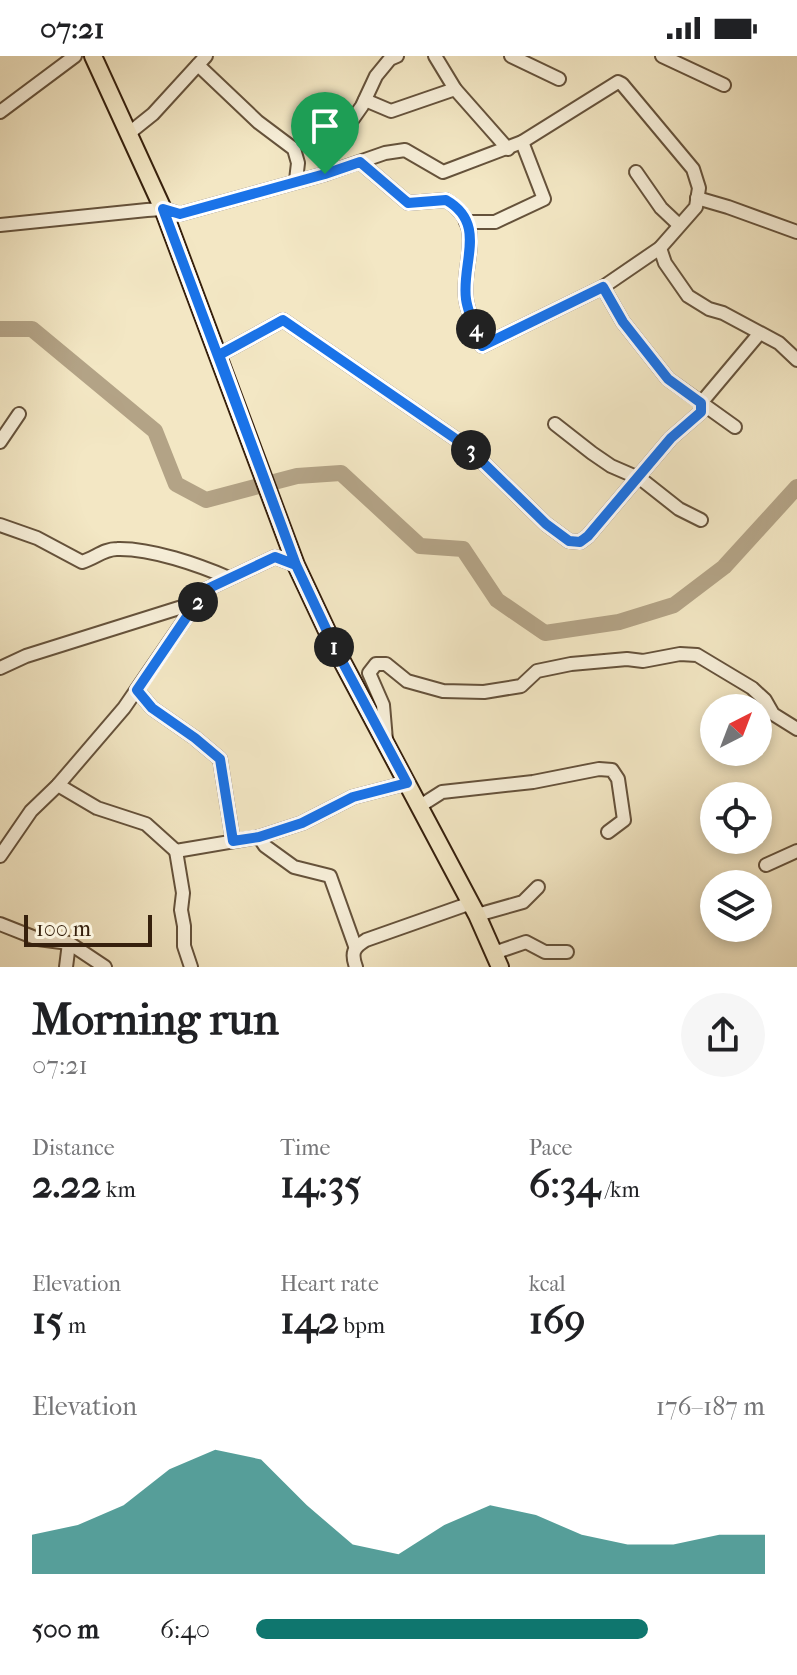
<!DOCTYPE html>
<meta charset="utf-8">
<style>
body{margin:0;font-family:"IM FELL French Canon",serif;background:#f6f6f6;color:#202124;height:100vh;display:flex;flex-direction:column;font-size:30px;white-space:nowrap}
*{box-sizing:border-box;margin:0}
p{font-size:26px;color:#757577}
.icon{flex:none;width:44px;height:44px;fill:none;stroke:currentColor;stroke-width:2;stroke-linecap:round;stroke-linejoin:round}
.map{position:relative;height:911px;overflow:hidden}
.side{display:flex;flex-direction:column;background:#fff;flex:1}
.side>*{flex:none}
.needle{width:52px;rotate:42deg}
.buttons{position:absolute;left:700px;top:638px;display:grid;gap:16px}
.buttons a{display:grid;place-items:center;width:72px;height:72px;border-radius:50%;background:#fff;box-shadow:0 4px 12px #0003;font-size:40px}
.scale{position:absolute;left:24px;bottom:20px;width:128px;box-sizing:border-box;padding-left:8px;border:4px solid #36200d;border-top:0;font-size:22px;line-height:28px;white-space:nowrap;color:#36200d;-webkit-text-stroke:6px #f7efd9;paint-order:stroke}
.pin{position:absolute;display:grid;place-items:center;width:68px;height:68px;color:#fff;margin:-82px -34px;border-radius:50% 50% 50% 0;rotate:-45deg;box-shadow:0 0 8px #0007}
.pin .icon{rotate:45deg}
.km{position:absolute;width:40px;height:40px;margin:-20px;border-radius:50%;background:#222;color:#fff;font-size:22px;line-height:40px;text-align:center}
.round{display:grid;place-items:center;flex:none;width:84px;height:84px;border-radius:42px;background:#f6f6f6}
.head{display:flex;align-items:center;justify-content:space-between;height:136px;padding:0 32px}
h1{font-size:44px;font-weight:700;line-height:60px}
.stats{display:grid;grid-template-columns:repeat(3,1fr);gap:12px;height:136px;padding:8px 32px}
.stats div{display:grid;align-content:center}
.stats b{font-size:40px;font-weight:700}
.stats small{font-size:22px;font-weight:400}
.stats p{font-size:22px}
.chart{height:224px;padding:16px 32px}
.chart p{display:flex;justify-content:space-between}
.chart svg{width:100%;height:144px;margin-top:8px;fill:#0f766e;opacity:.7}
ul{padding:0 32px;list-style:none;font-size:26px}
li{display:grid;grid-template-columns:128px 96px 1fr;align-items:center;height:60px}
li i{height:20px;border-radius:10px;background:#0f766e}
.status{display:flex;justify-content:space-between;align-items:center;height:56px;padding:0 40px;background:#fff;direction:ltr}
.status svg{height:22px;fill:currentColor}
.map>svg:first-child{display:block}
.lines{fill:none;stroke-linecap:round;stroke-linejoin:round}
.river{stroke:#b3a386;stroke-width:16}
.minor-casing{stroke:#65523b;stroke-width:16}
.major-casing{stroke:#36200d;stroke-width:20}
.minor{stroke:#f7efd9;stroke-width:12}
.major{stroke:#f3e7c4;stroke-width:16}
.route-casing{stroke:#fff;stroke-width:16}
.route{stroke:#1a73e8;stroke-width:10}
</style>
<div class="status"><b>07:21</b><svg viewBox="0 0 49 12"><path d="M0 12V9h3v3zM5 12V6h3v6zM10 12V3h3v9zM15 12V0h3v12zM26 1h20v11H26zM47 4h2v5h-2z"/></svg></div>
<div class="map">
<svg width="797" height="911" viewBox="0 0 797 911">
<rect width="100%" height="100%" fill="#f3e7c4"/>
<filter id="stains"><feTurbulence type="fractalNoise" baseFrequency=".0025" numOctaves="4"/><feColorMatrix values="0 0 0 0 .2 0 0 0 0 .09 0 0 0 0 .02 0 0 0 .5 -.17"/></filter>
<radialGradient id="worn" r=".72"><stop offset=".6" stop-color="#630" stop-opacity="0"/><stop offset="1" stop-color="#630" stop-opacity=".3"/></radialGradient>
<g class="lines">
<!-- river -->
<polyline class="river" points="0,273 32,273 155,375 176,428 206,444 297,420 341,417 420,490 463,493 497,544 545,577 619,566 674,549 724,511 797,431"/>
<defs>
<g id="minor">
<polyline points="435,0 455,33 508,93"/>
<polyline points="511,0 559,23"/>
<polyline points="662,0 724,29"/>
<polyline points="198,9 258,66 294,93 298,107 296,124"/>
<polyline points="365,44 391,55 455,33"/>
<polyline points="0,56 75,0"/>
<polyline points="128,78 153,58 206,0"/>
<polyline points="636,116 661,152 679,169"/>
<polyline points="325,118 331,94 362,50 376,20 390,3 397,0"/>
<polyline points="697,142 728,151 797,176"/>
<polyline points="466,166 495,166 544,143 522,86"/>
<path d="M 0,169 L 147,154 L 163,153 L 180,158 L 325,118 L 385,97 L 405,94 L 443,116 L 522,86 L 618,26 L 622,28 L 693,113 L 699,132 L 696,151 L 660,192 L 603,231 L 482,290 C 477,276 468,258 466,243 C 461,207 488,169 446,144 L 408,147 L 360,106"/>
<polyline points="660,192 665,207 688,240 709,253 723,257 779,287 797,304"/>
<polyline points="603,231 623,266 668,323 735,371"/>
<polyline points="219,299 283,264 466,390 546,468 569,485 580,486 588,480 671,382 701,356 701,347 759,278"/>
<polyline points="555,368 592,397 611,410 641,423 679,453 701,464"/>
<polyline points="0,386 19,358"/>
<path d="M 0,469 L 37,482 L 82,506 C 95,502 104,493 117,493 C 151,492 199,509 229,522"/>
<polyline points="0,612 26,600 198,546"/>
<polyline points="137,634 152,652 195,682 220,703 233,785"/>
<polyline points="386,684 383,649 369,617 376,608 386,608 407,625 443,635 484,636 521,630 537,615 571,608 627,603 643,605 680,598 697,599 752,632 765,644 773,658 797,673"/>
<polyline points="58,729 97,752 146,768 176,795 259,781 302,767 353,741 407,727"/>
<polyline points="420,750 442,736 533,726 599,713 612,714 618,723 624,764 608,776"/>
<polyline points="259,781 265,790 294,811 330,820 355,890"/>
<polyline points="176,795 183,837 181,854 184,870 184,890 191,911"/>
<polyline points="0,800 31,755 58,729 124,652 205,534 275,501 296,509"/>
<polyline points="766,809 797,795"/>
<polyline points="477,859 523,846 538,831"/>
<polyline points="0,868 38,883 69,887 105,911"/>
<polyline points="494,897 526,886 545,896 567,896"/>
<polyline points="66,911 69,887"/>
<path d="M 356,911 C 351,897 353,892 366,884 L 471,847"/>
</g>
<polyline id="major" points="93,0 163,153 296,509 335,592 477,859 500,911"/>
</defs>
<!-- minor casing -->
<use href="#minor" class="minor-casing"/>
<!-- major casing -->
<use href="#major" class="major-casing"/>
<!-- minor -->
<use href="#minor" class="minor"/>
<!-- major -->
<use href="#major" class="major"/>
</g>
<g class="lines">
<defs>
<path id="route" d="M 325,118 L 180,158 L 163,153 L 296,509 L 335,592 L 407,727 L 353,741 L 302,767 L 259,781 L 233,785 L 220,703 L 195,682 L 152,652 L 137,634 L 205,534 L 275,501 L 296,509 L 219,299 L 283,264 L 466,390 L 546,468 L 569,485 L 580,486 L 588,480 L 671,382 L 701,356 L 701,347 L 668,323 L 623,266 L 603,231 L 482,290 C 477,276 468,258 466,243 C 461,207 488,168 446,144 L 408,147 L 360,106 L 325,118"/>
</defs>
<!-- route casing -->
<use href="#route" class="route-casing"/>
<!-- route -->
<use href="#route" class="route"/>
</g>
<rect width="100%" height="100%" filter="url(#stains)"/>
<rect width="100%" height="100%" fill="url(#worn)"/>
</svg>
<div class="buttons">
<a><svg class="needle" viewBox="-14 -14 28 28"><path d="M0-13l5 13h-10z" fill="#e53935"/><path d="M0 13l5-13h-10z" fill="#757577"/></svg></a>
<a><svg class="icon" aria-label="locate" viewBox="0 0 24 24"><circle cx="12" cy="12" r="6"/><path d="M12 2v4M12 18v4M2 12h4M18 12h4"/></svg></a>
<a><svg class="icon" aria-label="layers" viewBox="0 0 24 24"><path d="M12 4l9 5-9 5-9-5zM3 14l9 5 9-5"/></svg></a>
</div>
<div class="scale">100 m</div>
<div class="pin" style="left:325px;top:118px;background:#1e9e55"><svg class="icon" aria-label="arrive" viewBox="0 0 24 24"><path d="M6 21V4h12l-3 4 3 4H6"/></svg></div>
<b class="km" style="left:334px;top:591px">1</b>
<b class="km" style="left:198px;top:546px">2</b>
<b class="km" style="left:471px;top:394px">3</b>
<b class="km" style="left:476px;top:273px">4</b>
</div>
<section class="side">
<div class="head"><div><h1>Morning run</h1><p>07:21</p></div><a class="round"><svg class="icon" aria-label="share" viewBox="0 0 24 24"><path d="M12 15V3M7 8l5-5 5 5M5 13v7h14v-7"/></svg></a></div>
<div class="stats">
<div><p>Distance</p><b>2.22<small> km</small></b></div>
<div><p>Time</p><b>14:35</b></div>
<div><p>Pace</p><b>6:34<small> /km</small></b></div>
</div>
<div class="stats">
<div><p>Elevation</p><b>15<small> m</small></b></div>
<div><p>Heart rate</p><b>142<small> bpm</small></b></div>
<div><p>kcal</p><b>169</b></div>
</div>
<div class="chart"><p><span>Elevation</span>176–187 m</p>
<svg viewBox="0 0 160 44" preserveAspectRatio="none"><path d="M0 44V32L10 29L20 23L30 12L40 6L50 9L60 23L70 35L80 38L90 29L100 23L110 26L120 32L130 35L140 35L150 32L160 32V44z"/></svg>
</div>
<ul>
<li><b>500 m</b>6:40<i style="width:77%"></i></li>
</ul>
</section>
